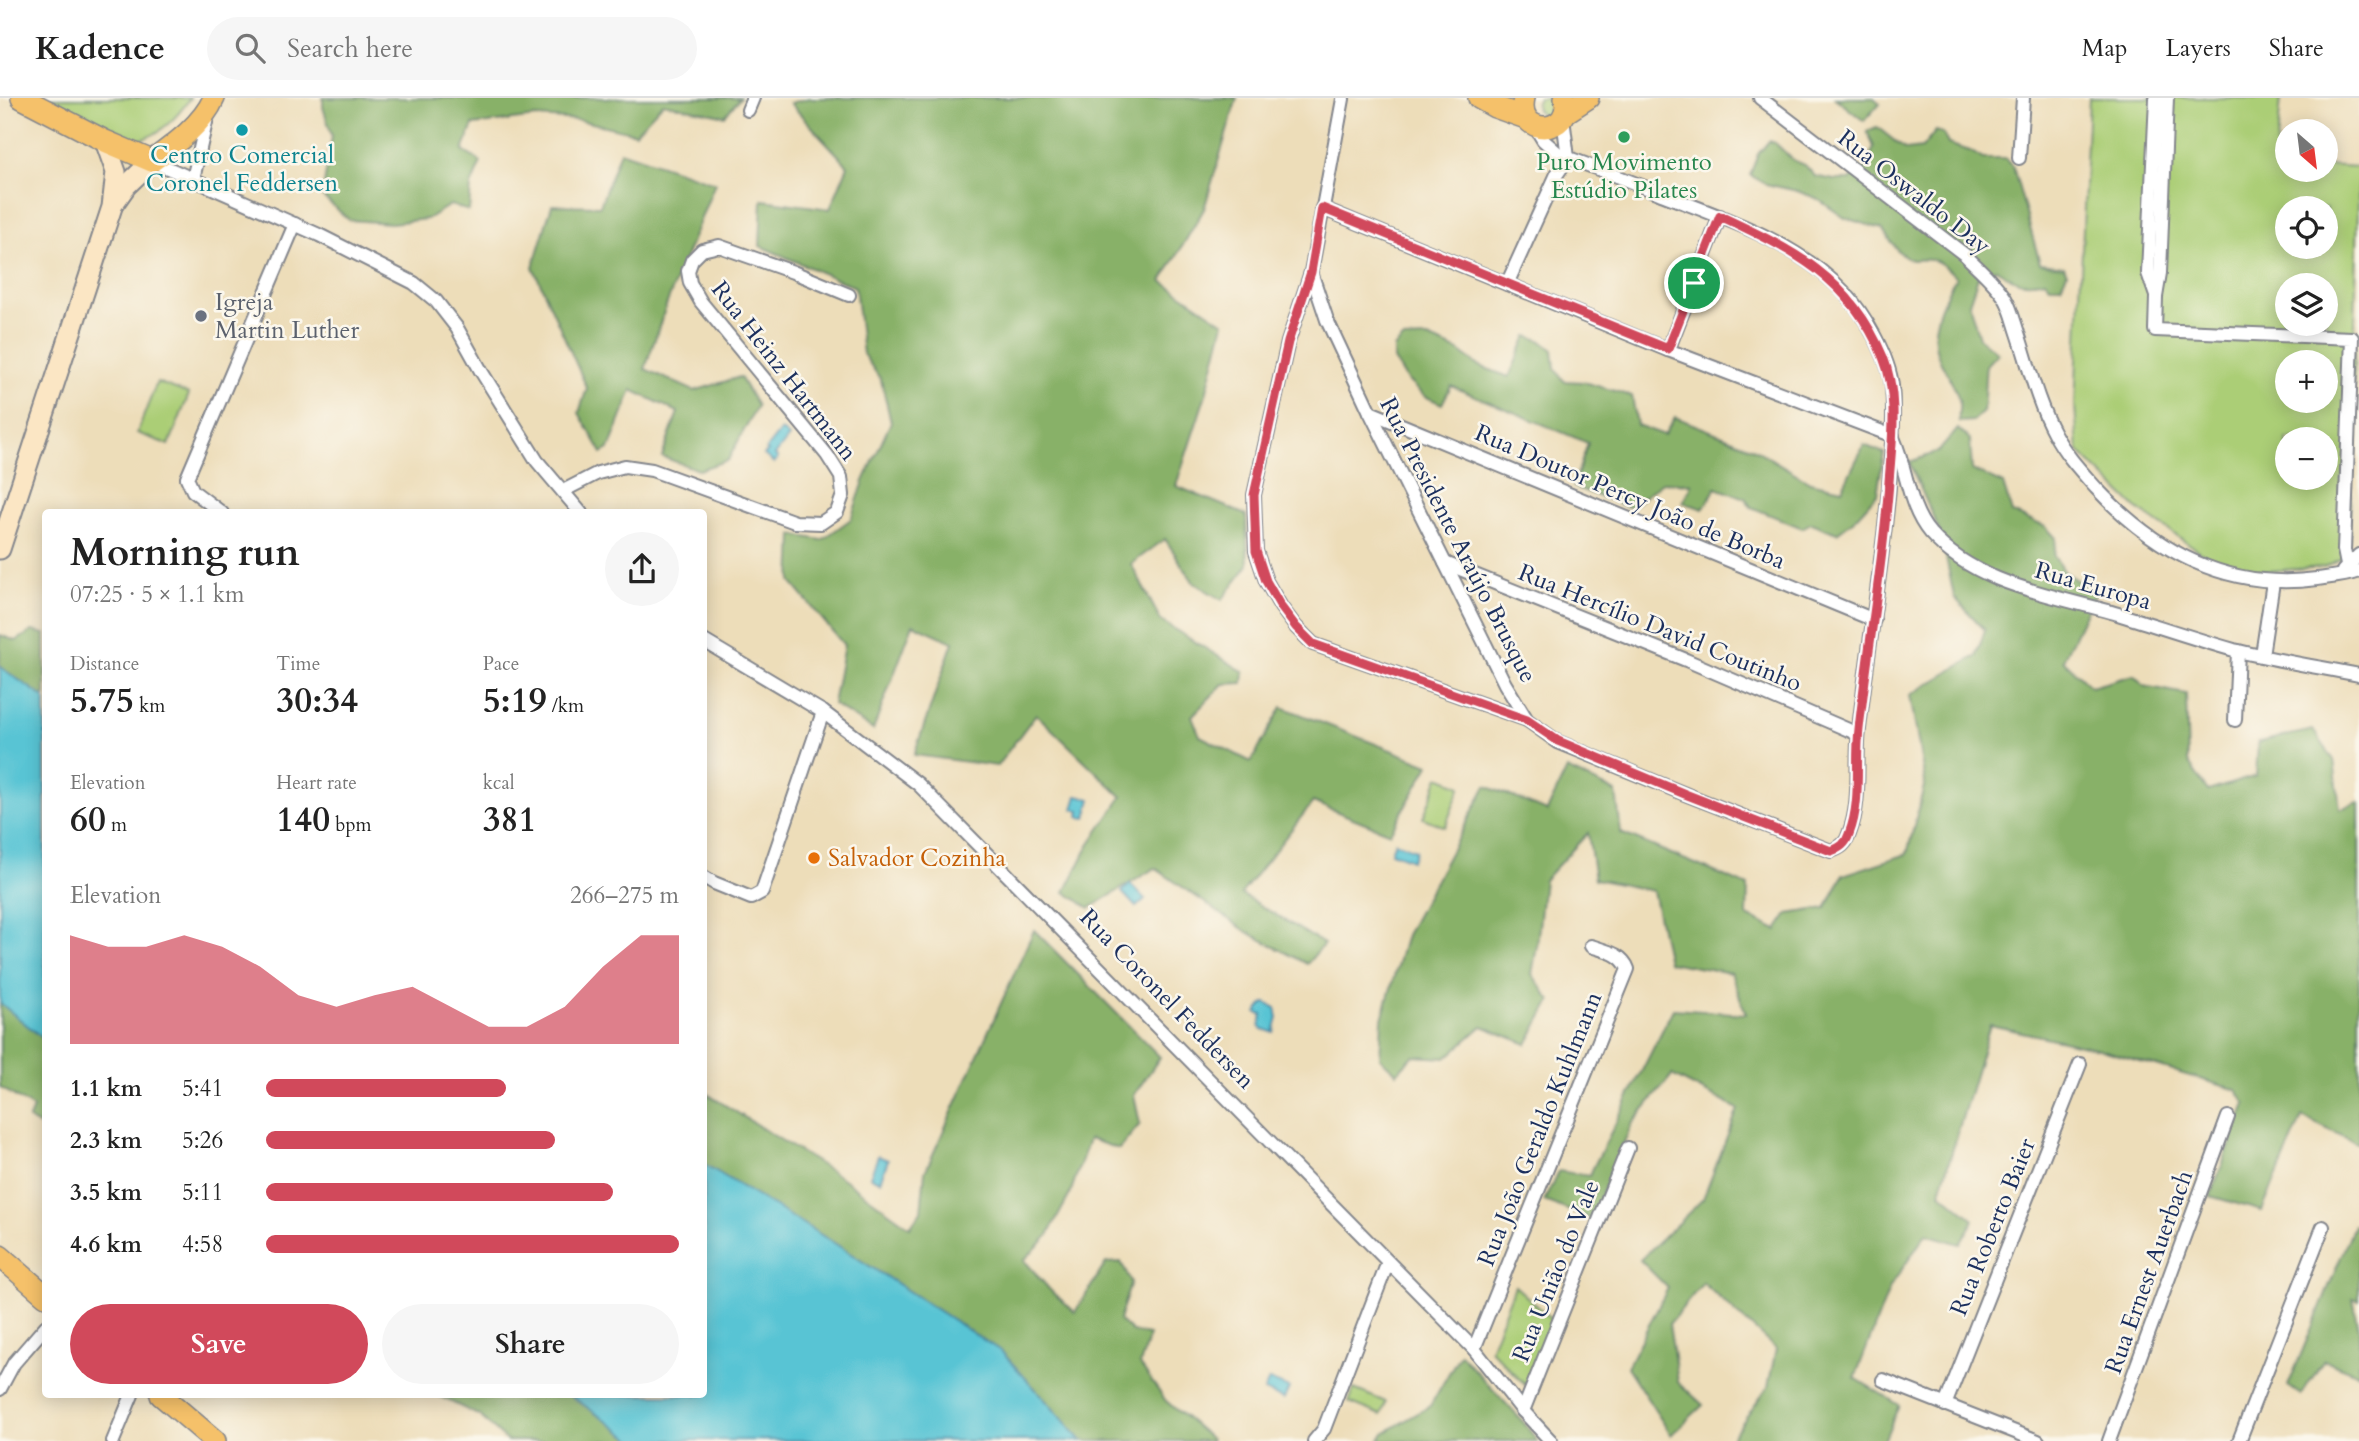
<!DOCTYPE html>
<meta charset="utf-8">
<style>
body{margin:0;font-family:Cardo,serif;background:#f6f6f6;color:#222;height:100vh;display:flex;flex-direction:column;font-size:26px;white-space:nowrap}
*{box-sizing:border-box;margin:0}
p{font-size:23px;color:#767676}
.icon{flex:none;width:38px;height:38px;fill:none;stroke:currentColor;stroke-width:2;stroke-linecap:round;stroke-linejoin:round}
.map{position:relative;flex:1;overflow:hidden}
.sheet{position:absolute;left:42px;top:411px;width:665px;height:889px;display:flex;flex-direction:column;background:#fff;border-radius:7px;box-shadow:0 4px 18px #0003}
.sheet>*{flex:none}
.needle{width:46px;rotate:152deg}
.buttons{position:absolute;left:2275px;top:21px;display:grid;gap:14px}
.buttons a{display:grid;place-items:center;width:63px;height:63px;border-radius:50%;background:#fff;box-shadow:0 4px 18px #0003;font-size:35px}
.pin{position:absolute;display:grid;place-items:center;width:60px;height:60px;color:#fff;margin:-30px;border:4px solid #fff;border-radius:50%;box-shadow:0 2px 7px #0007}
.round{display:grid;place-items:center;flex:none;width:74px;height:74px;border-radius:37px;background:#f6f6f6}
.head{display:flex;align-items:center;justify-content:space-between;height:119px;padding:0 28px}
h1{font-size:38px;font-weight:700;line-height:52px}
.metrics{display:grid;grid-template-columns:repeat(3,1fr);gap:10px;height:119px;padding:7px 28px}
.metrics div{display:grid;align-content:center}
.metrics b{font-size:35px;font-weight:700}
.metrics small{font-size:19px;font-weight:400}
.metrics p{font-size:19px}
.chart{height:196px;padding:14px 28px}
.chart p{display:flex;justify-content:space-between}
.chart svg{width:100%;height:126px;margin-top:7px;fill:#d1495b;opacity:.7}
.button{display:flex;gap:14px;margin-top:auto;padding:14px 28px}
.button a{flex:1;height:80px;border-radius:42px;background:#d1495b;color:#fff;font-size:28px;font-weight:700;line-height:80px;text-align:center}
.button a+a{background:#f6f6f6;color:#222}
ul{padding:0 28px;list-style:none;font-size:23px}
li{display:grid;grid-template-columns:112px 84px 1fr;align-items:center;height:52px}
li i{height:18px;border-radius:9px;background:#d1495b}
header{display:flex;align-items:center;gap:42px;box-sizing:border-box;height:98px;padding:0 35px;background:#fff;border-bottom:2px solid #e0e0e0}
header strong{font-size:33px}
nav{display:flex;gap:38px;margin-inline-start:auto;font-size:24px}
.search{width:490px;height:63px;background:#f6f6f6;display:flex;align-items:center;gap:18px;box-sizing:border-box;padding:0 24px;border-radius:38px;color:#767676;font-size:26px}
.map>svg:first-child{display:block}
.green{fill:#abce76;stroke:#637e6a;stroke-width:2;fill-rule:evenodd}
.forest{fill:#88b167;stroke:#527062;stroke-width:2}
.water{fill:#59c4d4;stroke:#3a7a99;stroke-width:2}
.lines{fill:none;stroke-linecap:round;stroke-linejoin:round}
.street-casing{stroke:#84868c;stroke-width:16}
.secondary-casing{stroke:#84868c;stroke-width:23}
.primary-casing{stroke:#84868c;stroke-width:24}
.street{stroke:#fff;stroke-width:12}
.secondary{stroke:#fbe6c4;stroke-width:19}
.primary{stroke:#f5c16b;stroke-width:21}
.route-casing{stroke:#fff;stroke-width:14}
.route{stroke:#d1495b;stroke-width:9}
.culture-dot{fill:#0f9aa8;stroke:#fbf7ec;stroke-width:2.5}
.leisure-dot{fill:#2e9e5b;stroke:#fbf7ec;stroke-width:2.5}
.worship-dot{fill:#6b7280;stroke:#fbf7ec;stroke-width:2.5}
.food-dot{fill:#e8710a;stroke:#fbf7ec;stroke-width:2.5}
.labels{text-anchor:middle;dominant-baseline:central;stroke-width:5;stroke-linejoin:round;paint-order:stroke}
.culture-label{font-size:24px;fill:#0d838f;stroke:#fbf7ec}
.leisure-label{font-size:24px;fill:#27864d;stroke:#fbf7ec}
.street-label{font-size:24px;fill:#1b2f5e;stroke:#fbf7ec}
.worship-label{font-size:24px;fill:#5b616d;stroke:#fbf7ec;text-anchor:start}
.food-label{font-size:24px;fill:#c56008;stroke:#fbf7ec;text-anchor:start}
</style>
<header>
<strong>Kadence</strong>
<div class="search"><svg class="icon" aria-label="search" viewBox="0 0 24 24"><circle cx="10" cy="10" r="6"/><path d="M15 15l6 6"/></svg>Search here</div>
<nav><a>Map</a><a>Layers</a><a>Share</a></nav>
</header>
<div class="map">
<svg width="2359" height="1343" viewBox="0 0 2359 1343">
<rect width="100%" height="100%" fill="#fbf7ec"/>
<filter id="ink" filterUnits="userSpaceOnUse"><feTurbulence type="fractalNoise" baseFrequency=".0143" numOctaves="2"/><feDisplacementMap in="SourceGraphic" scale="14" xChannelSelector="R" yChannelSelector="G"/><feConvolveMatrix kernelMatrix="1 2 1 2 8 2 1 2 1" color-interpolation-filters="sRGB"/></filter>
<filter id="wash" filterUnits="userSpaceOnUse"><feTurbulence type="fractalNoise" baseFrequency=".00686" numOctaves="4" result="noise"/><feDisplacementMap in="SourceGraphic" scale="28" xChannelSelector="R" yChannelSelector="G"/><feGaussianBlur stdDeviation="1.57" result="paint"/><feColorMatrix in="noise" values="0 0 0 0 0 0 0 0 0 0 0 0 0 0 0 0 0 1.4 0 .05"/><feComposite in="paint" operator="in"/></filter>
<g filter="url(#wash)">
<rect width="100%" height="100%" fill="#edddb9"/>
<!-- green -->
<g class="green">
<path d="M 50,0 L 190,0 C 179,17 160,38 138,42 Z"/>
<path d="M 1539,0 L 1555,0 L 1558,8 L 1551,17 L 1542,17 C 1535,12 1535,7 1539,0 Z"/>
<path d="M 2089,0 L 2281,0 L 2275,66 L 2287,66 L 2287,72 L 2326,72 L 2326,67 L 2359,69 L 2349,456 L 2325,469 L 2267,473 L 2236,470 L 2206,458 L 2136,410 L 2078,353 L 2075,307 ZM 2287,110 L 2326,110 L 2326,149 L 2287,149 ZM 2287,187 L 2326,187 L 2326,226 L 2287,226 ZM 2287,264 L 2326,264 L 2326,303 L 2287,303 ZM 2287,341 L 2326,341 L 2326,380 L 2287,380 Z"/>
<polygon points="157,284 189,296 169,347 137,335"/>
<polygon points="1439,679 1461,688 1445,729 1423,720"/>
<polygon points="1515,1188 1552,1221 1525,1287 1490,1251"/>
<polygon points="1354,1291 1386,1304 1381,1317 1349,1304"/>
</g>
<!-- forest -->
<g class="forest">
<polygon points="323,0 740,0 725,18 663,5 635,35 579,22 536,19 473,27 463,53 481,64 471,88 469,113 450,107 427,121 391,125 349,122 322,98 332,38 323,9"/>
<polygon points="809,0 1237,0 1204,111 1162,183 1224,225 1206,296 1176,388 1246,417 1248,467 1222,502 1194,485 1165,441 1131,466 1161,523 1244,574 1243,585 1223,586 1192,618 1200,638 1251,664 1282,609 1429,667 1390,735 1313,704 1241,796 1324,846 1307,866 1247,834 1155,770 1090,810 1065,794 1090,745 1122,699 1036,616 997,668 914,657 953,544 913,526 873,632 833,606 844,547 791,484 793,437 822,442 851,421 864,383 891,324 881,282 863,256 855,189 760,148 762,102 830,111 848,68 790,5"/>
<polygon points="1835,0 1874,0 1880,5 1864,23"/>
<path d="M 1877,29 L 1906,52 L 1922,50 L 1936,33 L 1943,35 L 1948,46 L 1970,53 L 1983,61 L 2005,61 L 2013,69 L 2040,165 L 2064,168 L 2067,175 L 2061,188 L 2050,188 L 2045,182 C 2021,187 2017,184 1996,171 L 1978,179 L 1969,205 L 1979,240 L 1998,255 C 1994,259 1989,263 1986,268 C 1985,271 1984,308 1983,314 L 1973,323 L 1959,324 C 1958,317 1960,309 1959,302 C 1955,287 1946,275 1940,262 C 1926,234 1942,203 1956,179 C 1939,161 1935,160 1911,162 L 1898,153 L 1882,131 L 1845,120 L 1816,100 L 1797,93 L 1766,86 L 1750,77 L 1758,56 L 1769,43 L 1775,45 L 1793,62 L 1805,67 L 1815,78 L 1834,82 L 1850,82 L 1867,66 L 1874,49 L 1867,33 Z"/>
<polygon points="620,53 715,85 667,205 645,271 694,293 740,279 757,308 728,362 699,372 662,359 678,314 632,292 609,351 602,355 579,315 587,290 533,169 552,107 600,108"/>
<polygon points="1527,238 1540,242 1553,252 1555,270 1564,283 1584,284 1632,298 1637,327 1664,337 1675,319 1751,349 1810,384 1842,391 1864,347 1884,355 1877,396 1854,422 1837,435 1811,425 1802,430 1751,409 1745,400 1716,390 1703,411 1683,404 1692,386 1662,384 1631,410 1573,389 1588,345 1451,288 1442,306 1424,298 1407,282 1394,262 1394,250 1403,241 1428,240 1459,253 1477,267 1509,279"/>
<polygon points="1958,331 1970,342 1972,372 2003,386 2012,415 2046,429 2056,440 2054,458 2063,473 2095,495 2063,562 2091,589 2134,577 2144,588 2186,596 2188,664 2208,693 2256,678 2258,644 2313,632 2334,662 2340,711 2359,704 2359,1046 2302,1019 2262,1113 2210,1098 2246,1006 2237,992 2099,951 1990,927 1940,1094 1974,1122 1960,1146 1926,1136 1890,1189 1855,1280 1899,1307 1884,1343 1729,1343 1768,1289 1776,1251 1703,1185 1669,1226 1678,1284 1703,1307 1671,1337 1627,1269 1668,1190 1640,1162 1703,1101 1738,1011 1672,977 1632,1026 1591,1121 1544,1103 1559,1073 1589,1078 1673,911 1746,916 1731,875 1668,864 1653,793 1595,781 1588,735 1544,782 1537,848 1532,876 1551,903 1527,946 1482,928 1446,960 1413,958 1397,975 1380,960 1382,921 1406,837 1486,688 1547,713 1567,671 1616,694 1621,735 1748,788 1747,818 1777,832 1788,816 1826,810 1843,777 1907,756 1925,684 1910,597 1976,558 1985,532 1954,499 1942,439 1909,364 1938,354"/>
<polygon points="32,533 45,536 45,600 0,569 0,537 16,543"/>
<polygon points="1034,832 1160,959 1134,997 1140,1026 1119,1051 1089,1041 1070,1096 1047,1139 1024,1162 1050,1192 1075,1214 1106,1165 1121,1164 1131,1184 1119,1222 1132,1234 1149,1237 1140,1267 1166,1303 1211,1341 1211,1343 1082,1343 1002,1254 831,1143 704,1066 704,994 842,1080 910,1129 921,1113 925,1074"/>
<polygon points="0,905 45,942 45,1031 29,1021 33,1010 0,989"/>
<polygon points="2354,1127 2359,1127 2359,1202 2353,1200 2359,1230 2359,1276 2324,1262 2301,1297 2288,1288"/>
<polygon points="1460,1256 1524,1325 1537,1343 1379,1343 1384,1335 1430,1308"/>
<polygon points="437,1297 570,1297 633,1342 648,1343 507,1343 480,1318"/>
</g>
<!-- water -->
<g class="water">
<polygon points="781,332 789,339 775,357 778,360 774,365 764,357 768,353 766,351"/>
<polygon points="0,569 45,600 45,942 0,905"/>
<polygon points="1077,698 1091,701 1086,720 1079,719 1080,713 1073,711"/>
<polygon points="1395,744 1416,752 1412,762 1391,754"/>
<polygon points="1130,786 1145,801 1136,809 1122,794"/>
<polygon points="1266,905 1276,910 1278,920 1274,934 1263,932 1260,929 1262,917 1257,915 1260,909"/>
<polygon points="878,1058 888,1062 880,1083 870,1079"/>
<polygon points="704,1066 831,1143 1002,1254 1082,1343 633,1342 570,1297 704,1297"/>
<polygon points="1269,1282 1289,1290 1284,1301 1264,1293"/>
</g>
</g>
<g filter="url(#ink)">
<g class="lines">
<defs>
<g id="street">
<path d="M 1760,0 L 1965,157 C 1978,170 1994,183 2005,200 C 2011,210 2014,223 2018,235 C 2029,268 2037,304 2054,335 C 2065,356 2080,372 2096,390 C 2156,454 2227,493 2317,481 C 2331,479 2345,478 2359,473"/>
<polyline points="2167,0 2160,175 2156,199 2155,232 2352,240 2344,452 2347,467"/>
<polyline points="1343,1 1311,174 1288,244 1254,397 1256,453 1266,483 1281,509 1296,529 1313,546 1527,622"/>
<polyline points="748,12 753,0"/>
<polyline points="1563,20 1568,60"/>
<polyline points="2019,60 2023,0"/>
<polyline points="152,63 319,137 414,185 436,203 457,230 481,273 537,363 581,415"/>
<polyline points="193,81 207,20"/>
<polyline points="1322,110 1668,252 1893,338"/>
<path d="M 1311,174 L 1327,222 L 1370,314 L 1505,586 L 1527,622 L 1558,644 L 1685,696 L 1831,753 C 1840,750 1846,746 1849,736 C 1862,703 1855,665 1859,631 C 1868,550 1882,470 1889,389 C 1891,355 1895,322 1892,288 C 1889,259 1864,215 1844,194 C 1797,144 1726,121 1664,97 C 1629,83 1595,69 1560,57 L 1543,42 L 1534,27"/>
<polyline points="1507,186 1557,76 1568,60"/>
<polyline points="2156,198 2148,175 2156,0"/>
<polyline points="1668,252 1720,118"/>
<polyline points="1370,314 1874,522"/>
<path d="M 1894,342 C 1907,372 1908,409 1930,435 C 1977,488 2054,497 2118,516 C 2157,528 2195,541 2234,552 C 2275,562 2318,569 2359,577"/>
<polyline points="563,393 598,375 625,368 652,372 795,424 821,425 837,414 843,397 841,379 827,357 701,204 690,185 688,173 692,162 702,152 719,148 793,174 849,197"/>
<polyline points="222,415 193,393 187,380 295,126"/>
<polyline points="1445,465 1686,562 1858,636"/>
<polyline points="2343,473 2359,457"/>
<polyline points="704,543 823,614 918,686 1474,1251 1523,1313 1551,1343"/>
<polyline points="2262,557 2273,484"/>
<polyline points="2235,622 2238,553"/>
<polyline points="704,779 714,785 751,800 762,794 823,614"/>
<path d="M 1474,1251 L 1628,871 C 1622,855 1605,853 1591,848"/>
<polyline points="1883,1282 2038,1343"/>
<polyline points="0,1291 14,1265 46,1228"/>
<polyline points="1945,1307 2080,966"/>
<polyline points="1523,1313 1628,1050"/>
<polyline points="113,1343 132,1297"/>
<polyline points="1314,1343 1324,1331 1388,1164"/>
<polyline points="2109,1343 2228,1019"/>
<polyline points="2239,1343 2323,1129"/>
</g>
<g id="secondary">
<polyline points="114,105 126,88 152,63"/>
<polyline points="0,451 112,109 116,74 105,43"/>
</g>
<g id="primary">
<path d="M 22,0 L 105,43 L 152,63 C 174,47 203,26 214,0"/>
<polyline points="1479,0 1495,9 1526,20"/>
<path d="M 1524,0 C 1515,39 1574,38 1565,0"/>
<polyline points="1565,15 1588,0"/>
<polyline points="0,1158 46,1198"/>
<polyline points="161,1297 215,1343"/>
</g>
</defs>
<!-- street casing -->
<use href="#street" class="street-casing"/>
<!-- secondary casing -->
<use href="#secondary" class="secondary-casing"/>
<!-- primary casing -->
<use href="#primary" class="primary-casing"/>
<!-- street -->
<use href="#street" class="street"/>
<!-- secondary -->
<use href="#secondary" class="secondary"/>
<!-- primary -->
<use href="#primary" class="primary"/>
</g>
</g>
<g class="lines" filter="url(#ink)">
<defs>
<path id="route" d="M 1322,110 L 1668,251 L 1720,118 C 1793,152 1850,179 1883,259 C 1899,298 1892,342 1889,384 C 1883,467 1868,549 1859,631 C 1855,665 1862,703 1849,736 C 1846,746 1840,750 1831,753 L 1685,696 L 1558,643 L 1527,622 L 1313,546 L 1296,529 L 1281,509 L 1266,483 L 1256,453 L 1254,397 L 1288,244 L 1311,174 Z"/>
</defs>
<!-- route casing -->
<use href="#route" class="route-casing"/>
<!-- route -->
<use href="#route" class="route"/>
</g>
<!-- markers -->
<circle class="culture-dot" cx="242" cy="32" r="7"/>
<circle class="leisure-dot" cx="1624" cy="39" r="7"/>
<circle class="worship-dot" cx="201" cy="218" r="7"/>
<circle class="food-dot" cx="814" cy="760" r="7"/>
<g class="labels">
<!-- culture labels -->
<g class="culture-label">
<text x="242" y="57">Centro Comercial<tspan x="242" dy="28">Coronel Feddersen</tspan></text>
</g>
<!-- leisure labels -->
<g class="leisure-label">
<text x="1624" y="64">Puro Movimento<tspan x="1624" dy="28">Estúdio Pilates</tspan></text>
</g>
<!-- street labels -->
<g class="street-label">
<text transform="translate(1914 94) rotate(38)">Rua Oswaldo Day</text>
<text transform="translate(784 273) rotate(52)">Rua Heinz Hartmann</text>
<text transform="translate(1630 399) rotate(23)">Rua Doutor Percy João de Borba</text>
<text transform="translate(1458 442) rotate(63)">Rua Presidente Araújo Brusque</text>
<text transform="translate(2093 488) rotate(16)">Rua Europa</text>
<text transform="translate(1660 530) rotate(22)">Rua Hercílio David Coutinho</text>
<text transform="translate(1167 901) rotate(46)">Rua Coronel Feddersen</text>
<text transform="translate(1540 1031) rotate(-68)">Rua João Geraldo Kuhlmann</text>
<text transform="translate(1993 1129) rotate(-68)">Rua Roberto Baier</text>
<text transform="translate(1556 1173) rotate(-68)">Rua União do Vale</text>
<text transform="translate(2149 1174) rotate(-70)">Rua Ernest Auerbach</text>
</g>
<!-- worship labels -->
<g class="worship-label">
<text x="215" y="204">Igreja<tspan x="215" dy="28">Martin Luther</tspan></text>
</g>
<!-- food labels -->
<g class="food-label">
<text x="828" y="760">Salvador Cozinha</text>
</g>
</g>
</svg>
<div class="buttons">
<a><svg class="needle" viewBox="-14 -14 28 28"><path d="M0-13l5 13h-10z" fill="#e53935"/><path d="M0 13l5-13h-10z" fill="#767676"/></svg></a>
<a><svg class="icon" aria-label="locate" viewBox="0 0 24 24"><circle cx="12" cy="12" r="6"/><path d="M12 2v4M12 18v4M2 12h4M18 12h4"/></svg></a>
<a><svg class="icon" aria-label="layers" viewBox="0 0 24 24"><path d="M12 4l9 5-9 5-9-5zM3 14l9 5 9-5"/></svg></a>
<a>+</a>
<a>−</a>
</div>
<div class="pin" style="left:1694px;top:185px;background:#1e9e55"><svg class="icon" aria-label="arrive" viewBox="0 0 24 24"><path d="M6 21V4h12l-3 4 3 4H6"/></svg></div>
<section class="sheet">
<div class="head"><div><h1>Morning run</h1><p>07:25 · 5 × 1.1 km</p></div><a class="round"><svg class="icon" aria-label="share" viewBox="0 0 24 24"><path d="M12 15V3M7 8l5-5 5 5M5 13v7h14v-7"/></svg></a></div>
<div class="metrics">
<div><p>Distance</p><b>5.75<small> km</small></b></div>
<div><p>Time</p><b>30:34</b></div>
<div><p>Pace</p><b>5:19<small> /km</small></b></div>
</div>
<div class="metrics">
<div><p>Elevation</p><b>60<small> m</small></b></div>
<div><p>Heart rate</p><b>140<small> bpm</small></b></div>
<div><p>kcal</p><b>381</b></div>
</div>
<div class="chart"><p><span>Elevation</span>266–275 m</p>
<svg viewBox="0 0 160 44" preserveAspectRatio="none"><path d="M0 44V6L10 10L20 10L30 6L40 10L50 17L60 27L70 31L80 27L90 24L100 31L110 38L120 38L130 31L140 17L150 6L160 6V44z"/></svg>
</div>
<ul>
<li><b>1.1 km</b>5:41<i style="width:58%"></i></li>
<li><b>2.3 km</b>5:26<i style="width:70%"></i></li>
<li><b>3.5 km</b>5:11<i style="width:84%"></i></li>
<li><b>4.6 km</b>4:58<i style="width:100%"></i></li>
</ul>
<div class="button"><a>Save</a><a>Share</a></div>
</section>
</div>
